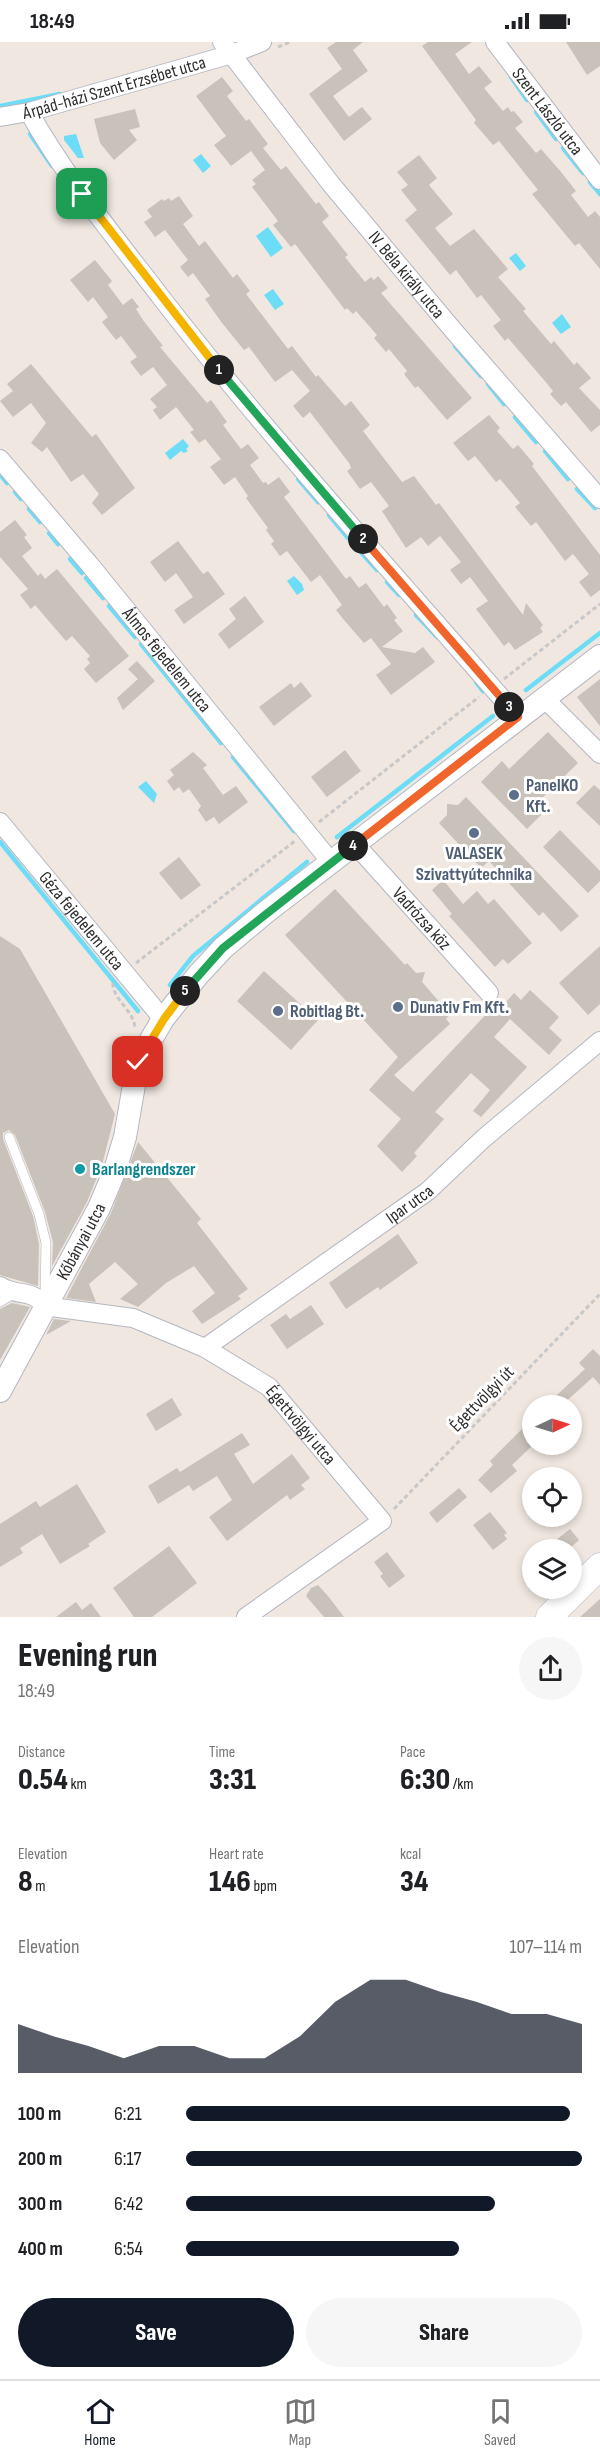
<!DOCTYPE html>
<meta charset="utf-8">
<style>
body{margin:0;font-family:"Sofia Sans Condensed",sans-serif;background:#f6f6f6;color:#202124;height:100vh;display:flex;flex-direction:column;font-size:22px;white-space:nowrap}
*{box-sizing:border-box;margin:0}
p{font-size:20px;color:#757577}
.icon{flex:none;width:33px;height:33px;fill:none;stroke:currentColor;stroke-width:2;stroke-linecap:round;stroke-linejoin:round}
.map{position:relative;height:1575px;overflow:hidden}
.sheet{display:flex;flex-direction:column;background:#fff;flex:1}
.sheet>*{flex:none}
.needle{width:39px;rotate:86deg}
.controls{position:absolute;left:522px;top:1353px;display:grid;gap:12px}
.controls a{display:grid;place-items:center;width:60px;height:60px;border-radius:50%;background:#fff;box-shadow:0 3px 9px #0003;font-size:30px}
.pin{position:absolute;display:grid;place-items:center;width:51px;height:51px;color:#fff;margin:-26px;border-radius:12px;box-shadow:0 3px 9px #0006}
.km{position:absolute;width:30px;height:30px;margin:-15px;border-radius:50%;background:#222;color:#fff;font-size:16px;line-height:30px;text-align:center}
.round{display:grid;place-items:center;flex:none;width:63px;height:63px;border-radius:32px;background:#f6f6f6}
.head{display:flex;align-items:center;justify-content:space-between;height:102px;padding:0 18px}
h1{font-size:33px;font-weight:800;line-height:45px}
.figures{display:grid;grid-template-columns:repeat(3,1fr);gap:9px;height:102px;padding:6px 18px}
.figures div{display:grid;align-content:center}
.figures b{font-size:30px;font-weight:800}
.figures small{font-size:16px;font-weight:400}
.figures p{font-size:16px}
.chart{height:168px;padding:12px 18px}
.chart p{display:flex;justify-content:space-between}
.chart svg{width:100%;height:108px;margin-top:6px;fill:#111827;opacity:.7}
.cta{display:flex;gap:12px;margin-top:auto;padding:12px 18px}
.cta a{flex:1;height:69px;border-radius:36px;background:#111827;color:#fff;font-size:24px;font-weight:800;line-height:69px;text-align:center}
.cta a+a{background:#f6f6f6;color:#202124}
ul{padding:0 18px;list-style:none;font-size:20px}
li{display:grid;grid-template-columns:96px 72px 1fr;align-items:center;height:45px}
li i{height:15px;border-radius:8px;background:#111827}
.status{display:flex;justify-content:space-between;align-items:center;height:42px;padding:0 30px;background:#fff;direction:ltr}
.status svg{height:16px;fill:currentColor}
.tabs{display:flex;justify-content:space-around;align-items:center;height:84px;border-top:2px solid #e0e0e0;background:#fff;font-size:16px;color:#757577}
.tabs a{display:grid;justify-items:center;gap:3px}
.tabs .on{color:#111827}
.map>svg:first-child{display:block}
.water{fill:#6dddf7}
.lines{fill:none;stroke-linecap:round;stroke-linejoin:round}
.stream{stroke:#6dddf7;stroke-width:4.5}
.building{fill:#c8c2bb}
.service-casing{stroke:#b3b7c2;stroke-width:10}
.minor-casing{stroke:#b3b7c2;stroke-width:20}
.tertiary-casing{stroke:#b3b7c2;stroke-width:24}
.secondary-casing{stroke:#b3b7c2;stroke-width:27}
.path{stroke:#c8c8c8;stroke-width:3;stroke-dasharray:4.5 3;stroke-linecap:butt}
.service{stroke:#fff;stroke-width:9}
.minor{stroke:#fff;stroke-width:18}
.tertiary{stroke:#fff;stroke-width:22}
.secondary{stroke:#fff;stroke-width:26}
.split-1-casing{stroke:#fff;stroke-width:12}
.split-2-casing{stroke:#fff;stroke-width:12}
.split-3-casing{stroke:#fff;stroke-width:12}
.split-4-casing{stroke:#fff;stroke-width:12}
.split-5-casing{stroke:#fff;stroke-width:12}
.split-6-casing{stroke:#fff;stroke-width:12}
.split-1{stroke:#f5b400;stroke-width:8}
.split-2{stroke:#22a559;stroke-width:8}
.split-3{stroke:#f0652b;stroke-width:8}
.split-4{stroke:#f0652b;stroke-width:8}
.split-5{stroke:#22a559;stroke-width:8}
.split-6{stroke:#f5b400;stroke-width:8}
.service-dot{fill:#5c6f8a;stroke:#fff;stroke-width:2}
.culture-dot{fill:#0f9aa8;stroke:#fff;stroke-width:2}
.labels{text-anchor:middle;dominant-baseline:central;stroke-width:6;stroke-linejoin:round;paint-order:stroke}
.street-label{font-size:18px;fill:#2d2d2d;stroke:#fff}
.service-label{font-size:18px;font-weight:bold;fill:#4e5e75;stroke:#fff;text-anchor:start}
.culture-label{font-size:18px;font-weight:bold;fill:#0d838f;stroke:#fff;text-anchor:start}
</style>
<div class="status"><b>18:49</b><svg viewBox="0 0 49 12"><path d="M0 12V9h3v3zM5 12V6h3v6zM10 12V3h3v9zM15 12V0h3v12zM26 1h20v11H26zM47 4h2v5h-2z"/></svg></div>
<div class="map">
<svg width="600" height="1575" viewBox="0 0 600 1575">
<rect width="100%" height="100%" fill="#efe7e0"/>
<!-- water -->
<g class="water">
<polygon points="76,92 84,116 78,116 64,98 64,94"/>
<polygon points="201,112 211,124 203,131 193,118"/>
<polygon points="268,185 283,206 271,215 256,194"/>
<polygon points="516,211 526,224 520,229 509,216"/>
<polygon points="273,247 284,262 275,268 264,253"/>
<polygon points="562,272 571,285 561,292 552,281"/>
<polygon points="183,397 189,404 186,407 188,409 184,411 181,409 170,418 165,411"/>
<polygon points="294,534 302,542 304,548 297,553 287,539"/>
<polygon points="146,739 157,752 154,761 138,745"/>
</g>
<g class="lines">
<!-- stream -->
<g class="stream">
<polyline points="511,35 527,58"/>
<polyline points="0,64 60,52"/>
<polyline points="536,70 556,97"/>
<polyline points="30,92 52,124"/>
<polyline points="563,106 583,131"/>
<polyline points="590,140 600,152"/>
<polyline points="455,304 481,334"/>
<polyline points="488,342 504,362"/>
<polyline points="515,375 536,400"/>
<polyline points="545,409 568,437"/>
<polyline points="0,432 7,441"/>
<polyline points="298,437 318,460"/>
<polyline points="577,447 595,466"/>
<polyline points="15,450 21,457"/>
<polyline points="29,467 40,480"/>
<polyline points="329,473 348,496"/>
<polyline points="49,491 58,502"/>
<polyline points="359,508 377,528"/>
<polyline points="70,517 82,531"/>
<polyline points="86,536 103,556"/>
<polyline points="387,540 399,553"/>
<polyline points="109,564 135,595"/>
<polyline points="416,573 437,595"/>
<polyline points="141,602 221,701"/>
<polyline points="476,640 483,649"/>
<polyline points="526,648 600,591"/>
<polyline points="233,715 294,789"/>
<polyline points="337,795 493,674"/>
<polyline points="0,800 138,969"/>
<polyline points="170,943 193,914 307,820"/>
</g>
</g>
<!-- building -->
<g class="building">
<polygon points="336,0 363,0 353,8 368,29 333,54 349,75 362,65 372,77 344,99 309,52 342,27 327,6"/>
<polygon points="428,0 472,0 455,12 469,32 479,24 492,40 484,46 503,69 508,65 511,70 514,69 523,80 515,86 536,111 541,107 561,130 576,149 571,153 588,175 595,169 600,175 600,227 579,201 575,204 532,152 538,148 499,99 493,103 474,81 476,78 422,4"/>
<polygon points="566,0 600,0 600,24 587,33"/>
<polygon points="222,35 233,49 227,54 246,79 249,77 268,102 263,106 281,128 286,124 316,162 319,160 329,174 322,180 348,213 345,215 365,240 371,235 374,238 378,234 388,246 381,251 472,356 447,378 418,344 415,346 404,332 407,329 389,307 386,310 374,296 377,293 356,269 353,272 347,266 345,268 295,202 291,205 273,183 278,179 252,145 256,142 252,138 265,128 251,109 231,124 214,103 226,94 196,54"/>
<polygon points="135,67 140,85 129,88 137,98 114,118 100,101 94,77"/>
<polygon points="419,113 437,136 429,143 453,172 435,186 450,204 474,187 508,227 498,235 526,267 523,269 551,302 554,299 574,323 577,320 591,336 579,346 600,368 600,383 591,390 566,360 561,364 550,352 553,349 544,338 508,296 505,299 493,284 501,278 481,253 477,256 456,228 450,233 405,178 417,168 401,148 408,143 397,130"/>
<polygon points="179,154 193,174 183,182 199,204 205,199 233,236 237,232 250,249 246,252 288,307 292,304 316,335 318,333 345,364 351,359 370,383 363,389 402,440 414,434 436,463 439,461 523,573 526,561 543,583 540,586 543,590 515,608 509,600 504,604 476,567 488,559 470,535 461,542 450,528 461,520 440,494 428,504 421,495 406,506 382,469 389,464 371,440 360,447 347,429 351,426 349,421 310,370 303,376 293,364 310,349 292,328 275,340 249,305 244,308 222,281 205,257 210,254 193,231 188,235 180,225 188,218 165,188 155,195 144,180 152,175 147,168 162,157 164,159 169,156 171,159"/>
<polygon points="95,218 112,239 108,243 123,263 132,256 139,265 136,267 143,278 163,304 160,305 207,361 211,358 227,380 223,383 241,407 248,402 259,416 250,423 263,441 266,440 268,443 279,435 290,450 284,455 346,537 350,534 359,546 366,541 384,565 387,562 397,576 394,578 403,589 382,605 415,611 423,605 435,620 391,653 376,633 391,622 371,596 364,601 344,578 336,568 342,563 320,533 311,540 287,509 280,514 271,502 274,499 266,488 268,486 246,456 248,454 235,435 224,443 210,425 221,417 205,397 199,401 190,390 194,388 176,365 160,378 153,368 157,365 150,357 167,343 153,325 141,334 130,320 137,315 121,294 116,298 102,280 108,275 93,255 88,260 70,238"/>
<polygon points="31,322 92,395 96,392 135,446 102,473 92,461 99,452 83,432 71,440 47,405 42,410 31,401 46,381 31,361 13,375 0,359 13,349 7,342"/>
<polygon points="489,373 500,386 497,389 513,407 518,403 534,422 532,424 600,513 600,548 591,555 579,540 589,532 573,512 565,519 536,480 531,484 515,465 520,461 500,437 496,440 475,414 468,419 453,401"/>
<polygon points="15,478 27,493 24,495 32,506 22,514 38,534 41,531 45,537 57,527 129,614 96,641 84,627 90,621 87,617 90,614 72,594 66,599 35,563 31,567 20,553 28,547 0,515 0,490"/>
<polygon points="178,499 203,532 208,529 225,552 184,582 174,568 193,555 176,531 165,540 150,520"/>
<polygon points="245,554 264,580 229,607 218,592 236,577 229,567"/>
<polygon points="137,619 155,639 123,668 117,656 138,637 128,627"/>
<polygon points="600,637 600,684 577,655"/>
<polygon points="301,640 312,654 274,684 259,665 291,641 294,646"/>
<polygon points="548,690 578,721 540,758 548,766 527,787 481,740 502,719 509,727"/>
<polygon points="345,708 361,729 327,755 311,735"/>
<polygon points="193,710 207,723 203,726 223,753 236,744 248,760 219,782 214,775 206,780 198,768 201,764 189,747 183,751 179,745 174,749 167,739 174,733 170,728"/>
<polygon points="594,743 600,748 600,784 576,761"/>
<polygon points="466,755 579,874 561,890 543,870 539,874 489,819 481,826 439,781 447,773 447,762 458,763"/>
<polygon points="560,788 600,829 600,839 588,851 543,805"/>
<polygon points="179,815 201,843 181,858 159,831"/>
<polygon points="443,838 463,862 477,849 488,862 494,857 532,901 508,922 503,917 495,925 449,874 452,872 432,848"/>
<polygon points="335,847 405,923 407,921 416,931 425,930 422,940 450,972 446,977 450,982 394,1033 413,1050 492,966 497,970 514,951 521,958 530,948 559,975 549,986 562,998 549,1013 510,977 494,995 527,1025 481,1075 473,1069 490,1048 471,1031 435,1070 444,1077 414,1111 417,1114 402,1130 377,1104 401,1077 369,1048 398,1015 285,893"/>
<polygon points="0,894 20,907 115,1072 102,1123 87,1160 52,1224 53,1200 45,1170 15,1093 9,1088 3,1091 3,1097 33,1174 39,1202 38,1244 0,1233"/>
<polygon points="600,904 600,962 588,973 559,941"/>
<polygon points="264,929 318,978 291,1008 237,959"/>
<polygon points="138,1100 201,1177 197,1181 248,1247 238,1254 241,1257 202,1282 192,1269 215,1251 194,1224 166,1241 138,1265 120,1257 138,1242 115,1220 89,1242 96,1260 66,1256 111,1171"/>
<polygon points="398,1192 418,1221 380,1248 378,1245 346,1267 329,1241"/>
<polygon points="12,1261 30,1265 0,1318 0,1267"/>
<polygon points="311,1263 324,1282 287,1307 270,1283 286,1272 290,1277"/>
<polygon points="54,1277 71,1279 46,1293"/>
<polygon points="593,1307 600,1314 600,1343 593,1335 561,1364 545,1364 585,1327 579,1321"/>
<polygon points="172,1356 182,1373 156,1389 146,1372"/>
<polygon points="532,1377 532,1404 512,1423 517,1429 491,1451 478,1438 493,1423 490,1419"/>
<polygon points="242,1391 250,1403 234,1412 253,1442 292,1412 310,1436 301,1443 305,1447 290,1458 287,1453 227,1499 209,1475 232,1458 217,1434 193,1449 189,1443 158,1462 148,1444 177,1426 180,1430"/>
<polygon points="77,1442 106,1490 88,1502 90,1504 60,1522 42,1492 20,1506 23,1511 0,1525 0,1482 36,1459 40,1465"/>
<polygon points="459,1446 467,1455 437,1481 429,1471"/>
<polygon points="490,1470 507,1491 504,1493 507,1497 493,1508 473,1483"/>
<polygon points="570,1487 579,1498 568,1508 564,1508 556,1498"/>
<polygon points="169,1504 197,1541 152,1575 134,1575 113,1546"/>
<polygon points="387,1510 405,1534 389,1546 380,1534 383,1532 374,1520"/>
<polygon points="318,1543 328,1554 344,1575 324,1575 306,1554 311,1546"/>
<polygon points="600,1557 600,1575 580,1575"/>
<polygon points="76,1560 82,1568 91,1561 101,1575 56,1575"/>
</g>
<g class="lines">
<defs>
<g id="service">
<polyline points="9,1095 39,1172 46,1201 45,1251"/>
<polyline points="0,1260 15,1251"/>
</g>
<g id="minor">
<path id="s1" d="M 222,0 L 331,142 L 453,288 L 600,457"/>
<path id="s2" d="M 495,0 L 600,138"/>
<path d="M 29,70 C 66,136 114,194 160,254 C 273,400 398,536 518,675"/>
<path id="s3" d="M 0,75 L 29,70 L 232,12 L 262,0"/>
<path id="s4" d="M 0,417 L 90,523 L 331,820"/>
<polyline points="545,657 600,712"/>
<path id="s5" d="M 0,780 L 163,977"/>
<path id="s6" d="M 355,802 L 489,951"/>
<path id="s7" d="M 0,1244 C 16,1255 33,1246 44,1264 L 133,1276 L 205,1306 L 269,1345 L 382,1479 L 246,1575"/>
<path id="s8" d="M 205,1306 L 428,1149 L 484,1096 L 600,999"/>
</g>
<g id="tertiary">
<path id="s9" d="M 0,1349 L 99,1166 L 115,1128 L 125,1095 L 138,1020 L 163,977 L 198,933 L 223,906 L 266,870 L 600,614"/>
</g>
<polyline id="secondary" points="549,1575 600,1524"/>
</defs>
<!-- service casing -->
<use href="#service" class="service-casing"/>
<!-- minor casing -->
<use href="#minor" class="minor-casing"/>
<!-- tertiary casing -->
<use href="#tertiary" class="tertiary-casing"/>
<!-- secondary casing -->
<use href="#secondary" class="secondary-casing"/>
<!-- path -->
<g class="path">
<polyline points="278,5 290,0"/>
<polyline points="504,637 600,562"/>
<polyline points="319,780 479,655"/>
<polyline points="136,921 295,799"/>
<path d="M 113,941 C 112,957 135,969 135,987"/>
<polyline points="394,1467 600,1252"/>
</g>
<!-- service -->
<use href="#service" class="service"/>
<!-- minor -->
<use href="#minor" class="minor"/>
<!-- tertiary -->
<use href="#tertiary" class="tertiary"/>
<!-- secondary -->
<use href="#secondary" class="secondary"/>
</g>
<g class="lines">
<defs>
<polyline id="split-1" points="82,152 219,328"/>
<polyline id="split-2" points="219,328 363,497"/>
<polyline id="split-3" points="363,497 509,665"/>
<polyline id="split-4" points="353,804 518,675 509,665"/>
<polyline id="split-5" points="185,949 223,906 353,804"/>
<polyline id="split-6" points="138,1020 164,977 185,949"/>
</defs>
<!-- split-1 casing -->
<use href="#split-1" class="split-1-casing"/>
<!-- split-2 casing -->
<use href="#split-2" class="split-2-casing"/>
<!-- split-3 casing -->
<use href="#split-3" class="split-3-casing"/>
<!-- split-4 casing -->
<use href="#split-4" class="split-4-casing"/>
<!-- split-5 casing -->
<use href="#split-5" class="split-5-casing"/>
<!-- split-6 casing -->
<use href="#split-6" class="split-6-casing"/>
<!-- split-1 -->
<use href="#split-1" class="split-1"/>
<!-- split-2 -->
<use href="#split-2" class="split-2"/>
<!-- split-3 -->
<use href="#split-3" class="split-3"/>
<!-- split-4 -->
<use href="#split-4" class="split-4"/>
<!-- split-5 -->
<use href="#split-5" class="split-5"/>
<!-- split-6 -->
<use href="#split-6" class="split-6"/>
</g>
<!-- markers -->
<g class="service-dot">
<circle cx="514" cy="753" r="6"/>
<circle cx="474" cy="791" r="6"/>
<circle cx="398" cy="965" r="6"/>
<circle cx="278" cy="969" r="6"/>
</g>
<circle class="culture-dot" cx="80" cy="1127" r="6"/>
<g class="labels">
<!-- street labels -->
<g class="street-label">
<text stroke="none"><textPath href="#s3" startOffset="118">Árpád-házi Szent Erzsébet utca</textPath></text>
<text stroke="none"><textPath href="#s2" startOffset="87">Szent László utca</textPath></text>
<text stroke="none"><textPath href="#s1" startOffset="297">IV. Béla király utca</textPath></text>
<text stroke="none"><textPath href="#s4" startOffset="261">Álmos fejedelem utca</textPath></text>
<text stroke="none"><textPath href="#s6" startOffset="100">Vadrózsa köz</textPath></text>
<text stroke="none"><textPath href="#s5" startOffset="128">Géza fejedelem utca</textPath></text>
<text stroke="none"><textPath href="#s8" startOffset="250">Ipar utca</textPath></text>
<text stroke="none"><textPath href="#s9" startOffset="170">Kőbányai utca</textPath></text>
<text transform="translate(482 1357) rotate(-46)">Égettvölgyi út</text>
<text stroke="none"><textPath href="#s7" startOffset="342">Égettvölgyi utca</textPath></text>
</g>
<!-- service labels -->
<g class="service-label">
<text x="526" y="743">PanelKO<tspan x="526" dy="21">Kft.</tspan></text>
<text x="474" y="811" text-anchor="middle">VALASEK<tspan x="474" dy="21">Szivattyútechnika</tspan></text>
<text x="410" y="965">Dunativ Fm Kft.</text>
<text x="290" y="969">Robitlag Bt.</text>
</g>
<!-- culture labels -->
<g class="culture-label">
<text x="92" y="1127">Barlangrendszer</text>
</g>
</g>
</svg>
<div class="controls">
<a><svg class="needle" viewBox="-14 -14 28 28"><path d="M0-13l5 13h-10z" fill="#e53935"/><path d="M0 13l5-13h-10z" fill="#757577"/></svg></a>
<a><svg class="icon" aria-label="locate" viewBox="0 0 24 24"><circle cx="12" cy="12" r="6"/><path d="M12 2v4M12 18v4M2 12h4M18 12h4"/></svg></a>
<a><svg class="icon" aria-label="layers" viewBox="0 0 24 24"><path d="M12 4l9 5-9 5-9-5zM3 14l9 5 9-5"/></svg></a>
</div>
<div class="pin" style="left:82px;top:152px;background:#1e9e55"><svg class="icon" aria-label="arrive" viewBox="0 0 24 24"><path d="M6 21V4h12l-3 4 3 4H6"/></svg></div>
<div class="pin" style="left:138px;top:1020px;background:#d93025"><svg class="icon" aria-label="check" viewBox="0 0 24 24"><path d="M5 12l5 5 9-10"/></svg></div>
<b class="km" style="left:219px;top:328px">1</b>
<b class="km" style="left:363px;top:497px">2</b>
<b class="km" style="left:509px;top:665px">3</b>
<b class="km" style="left:353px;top:804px">4</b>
<b class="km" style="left:185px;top:949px">5</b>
</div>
<section class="sheet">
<div class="head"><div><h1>Evening run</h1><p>18:49</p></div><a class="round"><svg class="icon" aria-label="share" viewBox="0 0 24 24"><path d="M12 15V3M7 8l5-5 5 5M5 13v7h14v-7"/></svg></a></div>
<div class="figures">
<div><p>Distance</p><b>0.54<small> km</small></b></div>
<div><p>Time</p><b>3:31</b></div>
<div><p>Pace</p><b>6:30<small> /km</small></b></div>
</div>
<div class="figures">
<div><p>Elevation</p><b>8<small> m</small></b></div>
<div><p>Heart rate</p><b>146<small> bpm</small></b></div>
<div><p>kcal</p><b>34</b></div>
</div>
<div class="chart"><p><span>Elevation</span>107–114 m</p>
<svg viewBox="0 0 160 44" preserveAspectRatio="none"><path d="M0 44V24L10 29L20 33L30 38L40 33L50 33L60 38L70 38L80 29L90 15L100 6L110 6L120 11L130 15L140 20L150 20L160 24V44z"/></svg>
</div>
<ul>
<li><b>100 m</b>6:21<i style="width:97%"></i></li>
<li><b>200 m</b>6:17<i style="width:100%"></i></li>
<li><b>300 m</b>6:42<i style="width:78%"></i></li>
<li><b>400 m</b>6:54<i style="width:69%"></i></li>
</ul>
<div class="cta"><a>Save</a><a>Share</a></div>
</section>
<nav class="tabs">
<a class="on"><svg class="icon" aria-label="home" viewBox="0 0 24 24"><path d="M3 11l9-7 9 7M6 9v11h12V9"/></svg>Home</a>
<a><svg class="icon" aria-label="map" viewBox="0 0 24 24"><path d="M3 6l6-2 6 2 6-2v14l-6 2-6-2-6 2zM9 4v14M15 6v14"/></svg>Map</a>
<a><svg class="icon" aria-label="saved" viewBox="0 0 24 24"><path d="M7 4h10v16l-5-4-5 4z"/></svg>Saved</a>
</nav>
